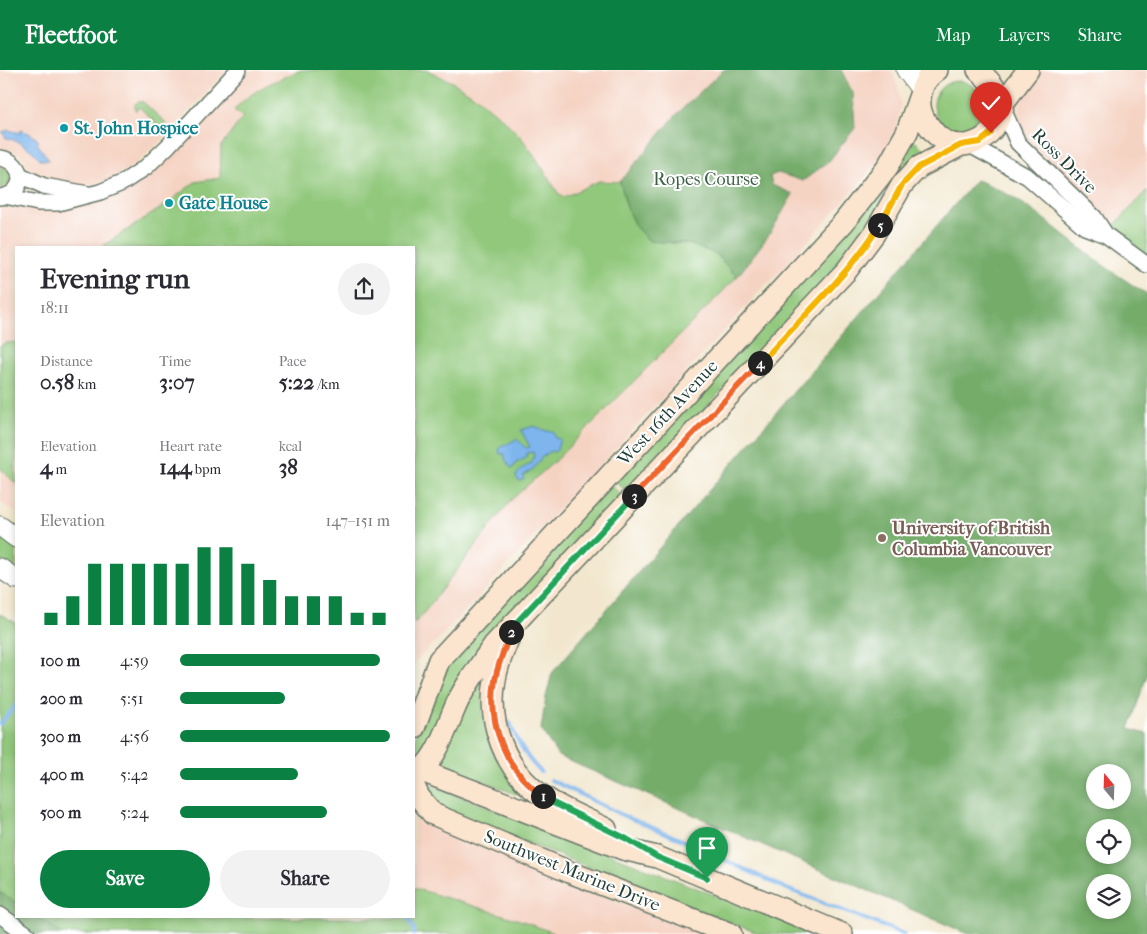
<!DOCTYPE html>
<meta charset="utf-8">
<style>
body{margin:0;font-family:"IM FELL French Canon",serif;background:#f2f2f3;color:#2b2b33;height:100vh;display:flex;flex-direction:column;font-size:19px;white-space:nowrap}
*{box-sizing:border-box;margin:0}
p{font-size:16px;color:#7c7c81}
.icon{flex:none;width:28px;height:28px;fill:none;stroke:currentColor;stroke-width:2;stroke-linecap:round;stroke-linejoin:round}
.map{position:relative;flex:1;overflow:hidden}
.panel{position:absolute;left:15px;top:176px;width:400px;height:672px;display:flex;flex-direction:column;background:#fff;border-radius:0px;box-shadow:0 2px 8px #0003}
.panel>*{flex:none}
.needle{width:32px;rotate:341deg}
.buttons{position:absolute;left:1086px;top:694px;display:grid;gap:10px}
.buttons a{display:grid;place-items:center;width:45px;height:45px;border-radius:50%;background:#fff;box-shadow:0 2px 8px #0003;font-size:25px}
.pin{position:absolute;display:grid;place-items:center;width:42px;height:42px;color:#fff;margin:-51px -21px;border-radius:50% 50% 50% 0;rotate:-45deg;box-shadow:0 0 5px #0007}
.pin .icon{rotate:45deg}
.km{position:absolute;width:25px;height:25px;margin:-12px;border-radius:50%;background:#222;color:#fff;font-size:14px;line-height:25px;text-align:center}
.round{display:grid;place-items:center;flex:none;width:52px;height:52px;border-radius:26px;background:#f2f2f3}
.headline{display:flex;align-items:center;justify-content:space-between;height:85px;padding:0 25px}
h1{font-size:28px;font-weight:700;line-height:38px}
.stats{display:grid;grid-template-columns:repeat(3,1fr);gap:8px;height:85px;padding:5px 25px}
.stats div{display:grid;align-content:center}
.stats b{font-size:21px;font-weight:700}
.stats small{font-size:14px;font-weight:400}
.stats p{font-size:14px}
.chart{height:140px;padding:10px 25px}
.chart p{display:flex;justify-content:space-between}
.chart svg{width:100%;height:90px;margin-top:5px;stroke:#0b8043;stroke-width:6}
.primary-button{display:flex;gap:10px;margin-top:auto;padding:10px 25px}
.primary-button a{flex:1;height:58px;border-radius:30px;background:#0b8043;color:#fff;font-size:20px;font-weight:700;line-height:58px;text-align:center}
.primary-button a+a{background:#f2f2f3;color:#2b2b33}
ul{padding:0 25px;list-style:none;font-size:16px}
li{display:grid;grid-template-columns:80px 60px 1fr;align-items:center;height:38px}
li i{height:12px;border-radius:6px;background:#0b8043}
header{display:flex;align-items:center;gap:30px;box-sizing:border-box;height:70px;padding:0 25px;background:#0b8043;color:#fff}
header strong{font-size:24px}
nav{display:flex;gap:28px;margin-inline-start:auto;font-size:18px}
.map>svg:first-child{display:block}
.built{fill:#f5d3c2}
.green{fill:#91c87b;stroke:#588258}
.forest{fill:#74ac6b;stroke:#4a7450;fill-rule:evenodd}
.water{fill:#7eb5ed;stroke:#4e7990}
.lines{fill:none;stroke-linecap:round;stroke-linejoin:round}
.stream{stroke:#7eb5ed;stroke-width:4}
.minor-casing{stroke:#69786a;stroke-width:18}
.tertiary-casing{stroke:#69786a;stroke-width:21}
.secondary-casing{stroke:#69786a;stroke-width:24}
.minor{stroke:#fff;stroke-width:15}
.tertiary{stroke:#fff;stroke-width:19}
.secondary{stroke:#fce5cf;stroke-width:21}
.split-1-casing{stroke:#fff;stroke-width:10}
.split-2-casing{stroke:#fff;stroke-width:10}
.split-3-casing{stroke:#fff;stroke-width:10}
.split-4-casing{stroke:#fff;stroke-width:10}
.split-5-casing{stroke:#fff;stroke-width:10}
.split-6-casing{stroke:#fff;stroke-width:10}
.split-1{stroke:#22a559;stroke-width:6}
.split-2{stroke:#f0652b;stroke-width:6}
.split-3{stroke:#22a559;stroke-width:6}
.split-4{stroke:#f0652b;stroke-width:6}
.split-5{stroke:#f5b400;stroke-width:6}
.split-6{stroke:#f5b400;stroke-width:6}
.culture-dot{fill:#0f9aa8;stroke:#fff;stroke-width:2}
.education-dot{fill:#8d6e63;stroke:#fff;stroke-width:2}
.labels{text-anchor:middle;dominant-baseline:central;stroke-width:4;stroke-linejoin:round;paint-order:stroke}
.culture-label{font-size:18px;font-weight:bold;fill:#0d838f;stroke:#fff;text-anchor:start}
.street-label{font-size:18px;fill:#1f3d34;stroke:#fff}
.park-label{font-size:18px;fill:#3c6046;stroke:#fff}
.education-label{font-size:18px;font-weight:bold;fill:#785e54;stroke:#fff;text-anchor:start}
</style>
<header>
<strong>Fleetfoot</strong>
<nav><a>Map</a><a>Layers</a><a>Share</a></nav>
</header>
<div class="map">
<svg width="1147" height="864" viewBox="0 0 1147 864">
<rect width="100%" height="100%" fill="#fff"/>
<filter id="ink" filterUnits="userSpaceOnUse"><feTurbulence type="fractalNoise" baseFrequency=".02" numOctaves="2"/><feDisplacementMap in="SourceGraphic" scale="10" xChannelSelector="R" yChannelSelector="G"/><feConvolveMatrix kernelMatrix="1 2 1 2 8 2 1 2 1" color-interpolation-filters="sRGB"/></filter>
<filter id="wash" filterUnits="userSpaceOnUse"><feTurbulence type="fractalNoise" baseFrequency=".0096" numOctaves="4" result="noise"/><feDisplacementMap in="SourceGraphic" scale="20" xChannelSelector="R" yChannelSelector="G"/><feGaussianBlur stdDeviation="1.12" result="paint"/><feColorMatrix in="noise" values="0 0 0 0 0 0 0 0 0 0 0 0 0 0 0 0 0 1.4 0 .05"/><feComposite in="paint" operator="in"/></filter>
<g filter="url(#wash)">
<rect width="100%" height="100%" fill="#f2e7ce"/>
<!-- built -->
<g class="built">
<polygon points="0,0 227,0 162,70 138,92 125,101 106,111 89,116 63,117 34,103 19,84 11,80 0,78"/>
<polygon points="248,0 892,0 898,17 901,35 896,58 879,90 845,130 775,207 760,220 724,261 455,552 414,593 414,178 16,178 16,443 0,432 0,137 7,134 79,135 105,129 119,123 148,104 161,93"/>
<polygon points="1039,0 1147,0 1147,120 1114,156 1038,86 1025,69 1019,50 1020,33 1023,24"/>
<polygon points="414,749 668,852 709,864 64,864 414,848"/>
</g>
<!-- green -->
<g class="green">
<path d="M 301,0 L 427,0 L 454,13 L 479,29 L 504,50 L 521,67 L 536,88 L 558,123 L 564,127 L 599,111 L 620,112 L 628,141 L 635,156 L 649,171 L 689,174 L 716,184 L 737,207 L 556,390 L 511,430 L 419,549 L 414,553 L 414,178 L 106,178 L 104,175 L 161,138 L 195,112 L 220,108 L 221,76 L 243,47 L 234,40 C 251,20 277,10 301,0 Z"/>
<circle cx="958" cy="35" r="24"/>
<polygon points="138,32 143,32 166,53 159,61 154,56 156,53 139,37 136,41 135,39 135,34"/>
<path d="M 914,70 L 925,81 C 895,98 886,125 869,154 C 863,165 854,175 846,186 L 627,423 L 614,409 Z"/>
<polygon points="0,97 6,99 10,105 9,113 6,116 0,118"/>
<polygon points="1147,120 1147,187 1114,156"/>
<polygon points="5,273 16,272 16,414 0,398 0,276"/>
<path d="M 609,413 L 623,427 L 422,686 L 414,682 C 414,650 443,603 461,577 Z"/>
<polygon points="0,466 16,477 16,501 0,490"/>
<polygon points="0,544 16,553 16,848 414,848 414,818 523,851 556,864 0,864"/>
<path d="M 483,608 C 478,656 491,691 525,725 L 515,724 L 435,691 Z"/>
<polygon points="419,710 441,719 815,864 760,864 456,745 434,734"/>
</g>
<!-- forest -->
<g class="forest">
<polygon points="723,0 841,0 853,23 855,58 829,91 803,111 778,103 770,106 772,115 793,124 769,165 737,207 716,184 689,174 649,171 635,156 628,141 620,112 677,44"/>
<path d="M 976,110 C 1015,123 1046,151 1078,176 C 1100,194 1123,209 1147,224 L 1147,605 L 1129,659 L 1147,664 L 1147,864 L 968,864 L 558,686 L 541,659 L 546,627 L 552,603 ZM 1122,702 L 1122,730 L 1095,730 L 1095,702 ZM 1095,758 L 1122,758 L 1122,785 L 1095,785 ZM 1095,812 L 1122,812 L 1122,840 L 1095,840 Z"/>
<polygon points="0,822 16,833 16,848 39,848 64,864 0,864"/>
</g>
<!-- water -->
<g class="water">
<path d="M 9,60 L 20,63 L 21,60 L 31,64 L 39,71 L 37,73 L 49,90 L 41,90 C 30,78 22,72 6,68 L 2,62 Z"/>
<path d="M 534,356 L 546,361 L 553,361 L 555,368 L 560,369 L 557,380 L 554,382 L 551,381 L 542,387 L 534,398 L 523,406 L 524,409 L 519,411 L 516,407 C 517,401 526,396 532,393 L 534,387 L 533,382 L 527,383 L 526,388 L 516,393 L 512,399 L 505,389 L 505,384 L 500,384 L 499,381 L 501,377 L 517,369 L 526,378 L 530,377 L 521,360 Z"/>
</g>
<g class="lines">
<!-- stream -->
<g class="stream">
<path d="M 510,653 C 517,671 526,688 541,702"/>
<polyline points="0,654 16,635"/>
<polyline points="551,710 622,745 680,769 787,819 904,864"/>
<polyline points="408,848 414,859 414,864"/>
</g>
</g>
</g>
<g filter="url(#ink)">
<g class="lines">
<defs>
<g id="minor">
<polyline points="1003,39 1018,73 1094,147 1106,165"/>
<polyline points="970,75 1028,107 1085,157 1106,165 1147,195"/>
<path d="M 0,88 C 26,92 27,124 0,127"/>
<polyline points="20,105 44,116 88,124"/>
<polyline points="5,126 38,133 58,133 100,122 122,113 146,97 168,76 238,0"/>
<polyline points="0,845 27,864"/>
</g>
<g id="tertiary">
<polyline points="906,0 921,20"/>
<polyline points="0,456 16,468"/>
<polyline points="0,498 16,509"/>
</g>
<g id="secondary">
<path d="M 937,0 C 924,9 919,20 920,36 C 921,46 926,52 932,60 C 952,85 987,77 999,48 C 1001,44 1004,39 1003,34 C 999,20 988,9 978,0"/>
<polyline points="1003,33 1028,0"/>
<path d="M 509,567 C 503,581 497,595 495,610 C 487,653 505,700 541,725 C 560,739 584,748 606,759"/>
<polyline points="414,658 439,590 844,152 888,96 907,62 920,25"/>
<polyline points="414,698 623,779 657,787 842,864"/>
<path d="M 414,705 C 439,691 447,652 460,627 C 470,609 482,592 494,575 L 847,200 L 874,164 L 902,115 L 912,104 L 919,97 L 961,75"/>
<polyline points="414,716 419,727 433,744 572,803 731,864"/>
</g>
</defs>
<!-- minor casing -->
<use href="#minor" class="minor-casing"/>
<!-- tertiary casing -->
<use href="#tertiary" class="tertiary-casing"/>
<!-- secondary casing -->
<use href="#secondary" class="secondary-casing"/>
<!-- minor -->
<use href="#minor" class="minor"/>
<!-- tertiary -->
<use href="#tertiary" class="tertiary"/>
<!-- secondary -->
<use href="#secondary" class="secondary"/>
</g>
</g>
<g class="lines" filter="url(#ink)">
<defs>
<polyline id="split-1" points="543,726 553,733 625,768 657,787 707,808"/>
<path id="split-2" d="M 511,562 C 505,578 498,593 495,610 C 487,654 506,701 543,726"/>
<polyline id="split-3" points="511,562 516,553 634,426"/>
<polyline id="split-4" points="634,426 760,293"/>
<path id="split-5" d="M 760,293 C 801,249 847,206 880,155"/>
<polyline id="split-6" points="880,155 902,115 919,97 961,75 980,72 991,63"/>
</defs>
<!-- split-1 casing -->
<use href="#split-1" class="split-1-casing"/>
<!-- split-2 casing -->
<use href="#split-2" class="split-2-casing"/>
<!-- split-3 casing -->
<use href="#split-3" class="split-3-casing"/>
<!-- split-4 casing -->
<use href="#split-4" class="split-4-casing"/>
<!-- split-5 casing -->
<use href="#split-5" class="split-5-casing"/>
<!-- split-6 casing -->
<use href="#split-6" class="split-6-casing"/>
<!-- split-1 -->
<use href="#split-1" class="split-1"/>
<!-- split-2 -->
<use href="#split-2" class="split-2"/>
<!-- split-3 -->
<use href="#split-3" class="split-3"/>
<!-- split-4 -->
<use href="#split-4" class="split-4"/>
<!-- split-5 -->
<use href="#split-5" class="split-5"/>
<!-- split-6 -->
<use href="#split-6" class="split-6"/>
</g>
<!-- markers -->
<g class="culture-dot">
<circle cx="64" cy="58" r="5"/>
<circle cx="169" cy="133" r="5"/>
</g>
<circle class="education-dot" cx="882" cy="468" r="5"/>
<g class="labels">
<!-- culture labels -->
<g class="culture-label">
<text x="74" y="58">St. John Hospice</text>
<text x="179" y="133">Gate House</text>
</g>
<!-- street labels -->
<g class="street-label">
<text transform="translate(1064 91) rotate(45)">Ross Drive</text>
<text transform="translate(668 343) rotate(-47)">West 16th Avenue</text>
<text transform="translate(572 801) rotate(22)">Southwest Marine Drive</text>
</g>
<!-- park labels -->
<g class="park-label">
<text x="706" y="109">Ropes Course</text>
</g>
<!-- education labels -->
<g class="education-label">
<text x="892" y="458">University of British<tspan x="892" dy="21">Columbia Vancouver</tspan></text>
</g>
</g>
</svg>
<div class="buttons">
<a><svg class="needle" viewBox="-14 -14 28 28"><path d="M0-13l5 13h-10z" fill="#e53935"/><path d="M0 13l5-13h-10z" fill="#7c7c81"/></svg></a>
<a><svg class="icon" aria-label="locate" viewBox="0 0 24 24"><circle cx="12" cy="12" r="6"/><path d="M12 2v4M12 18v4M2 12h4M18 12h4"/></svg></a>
<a><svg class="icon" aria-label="layers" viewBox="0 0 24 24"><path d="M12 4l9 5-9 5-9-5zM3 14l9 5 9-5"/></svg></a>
</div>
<div class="pin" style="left:707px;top:808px;background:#1e9e55"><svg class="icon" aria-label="arrive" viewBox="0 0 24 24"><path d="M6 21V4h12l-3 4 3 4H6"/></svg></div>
<div class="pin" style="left:991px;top:63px;background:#d93025"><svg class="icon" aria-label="check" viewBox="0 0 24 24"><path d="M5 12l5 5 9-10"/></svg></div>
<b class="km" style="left:543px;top:726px">1</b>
<b class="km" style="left:511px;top:562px">2</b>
<b class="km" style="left:634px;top:426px">3</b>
<b class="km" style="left:760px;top:293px">4</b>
<b class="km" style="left:880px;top:155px">5</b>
<section class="panel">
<div class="headline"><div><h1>Evening run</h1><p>18:11</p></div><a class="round"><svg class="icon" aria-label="share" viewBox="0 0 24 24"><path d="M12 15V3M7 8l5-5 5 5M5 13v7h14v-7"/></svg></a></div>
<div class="stats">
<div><p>Distance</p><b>0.58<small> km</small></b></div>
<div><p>Time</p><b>3:07</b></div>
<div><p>Pace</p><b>5:22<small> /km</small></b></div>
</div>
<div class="stats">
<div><p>Elevation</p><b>4<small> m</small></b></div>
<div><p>Heart rate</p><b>144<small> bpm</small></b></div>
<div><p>kcal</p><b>38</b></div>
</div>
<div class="chart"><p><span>Elevation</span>147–151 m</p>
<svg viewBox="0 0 160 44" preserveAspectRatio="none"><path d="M5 44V38M15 44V30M25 44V14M35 44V14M45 44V14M55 44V14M65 44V14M75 44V6M85 44V6M95 44V14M105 44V22M115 44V30M125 44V30M135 44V30M145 44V38M155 44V38"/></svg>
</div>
<ul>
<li><b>100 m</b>4:59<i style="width:95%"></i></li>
<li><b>200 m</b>5:51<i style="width:50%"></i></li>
<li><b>300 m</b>4:56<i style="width:100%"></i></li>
<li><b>400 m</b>5:42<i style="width:56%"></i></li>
<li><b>500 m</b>5:24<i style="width:70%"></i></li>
</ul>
<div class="primary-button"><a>Save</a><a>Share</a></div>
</section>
</div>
